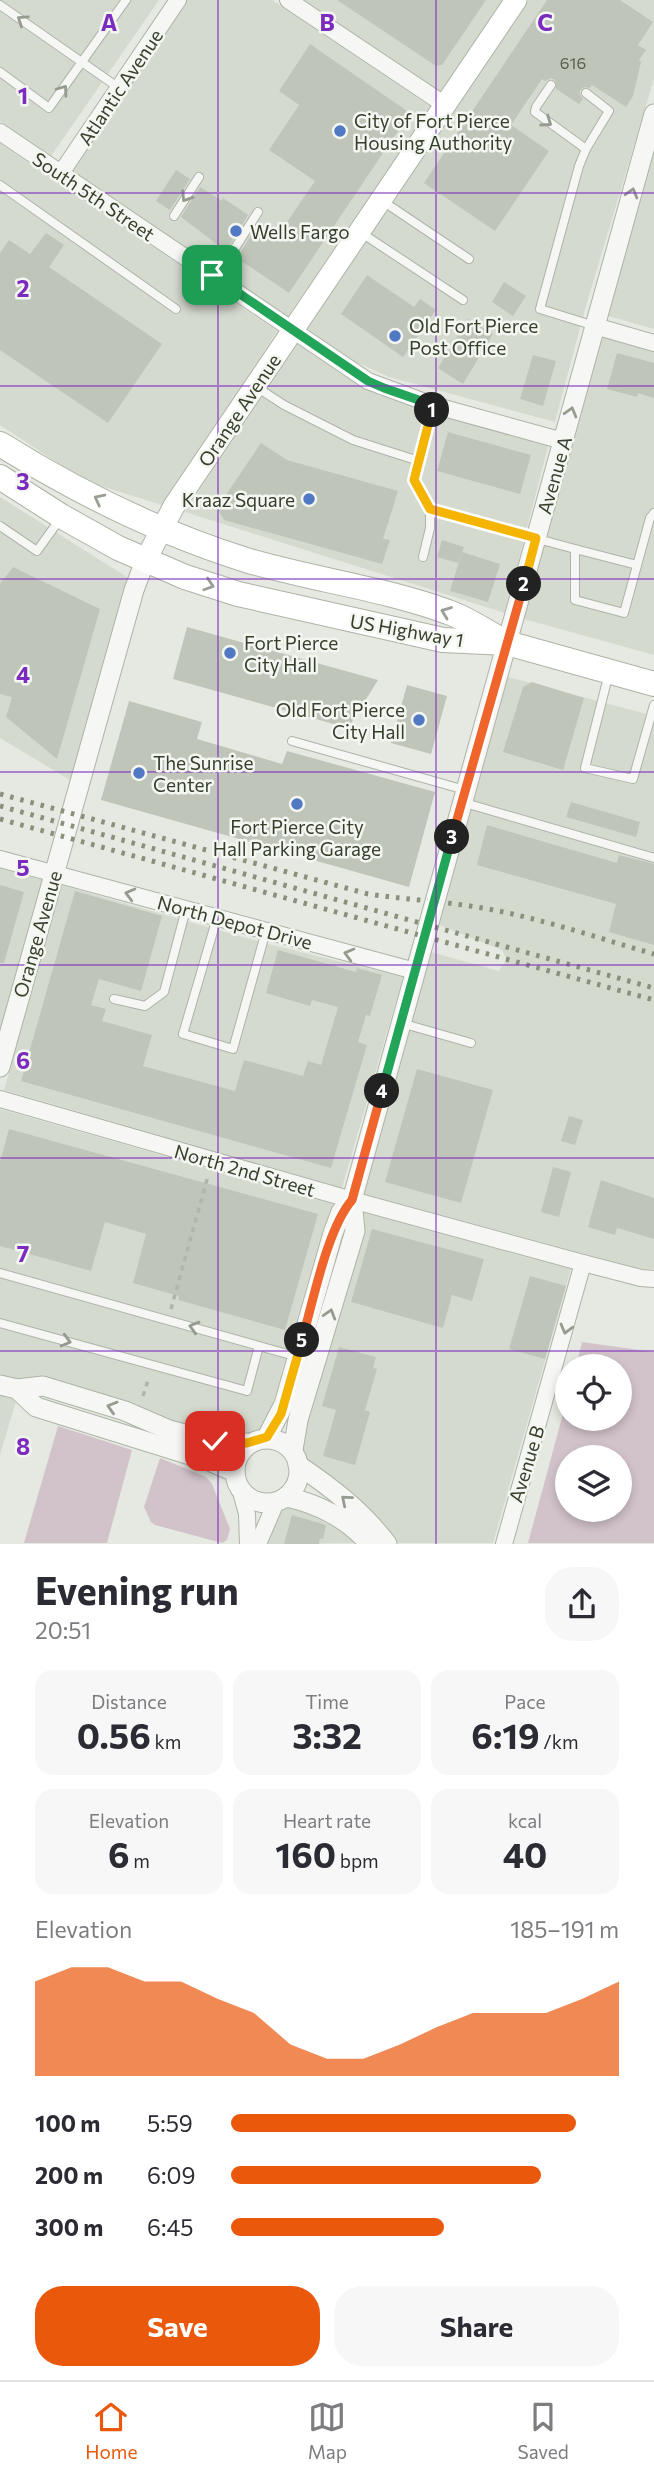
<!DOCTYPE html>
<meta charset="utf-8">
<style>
body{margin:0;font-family:Commissioner,sans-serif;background:#f7f7f7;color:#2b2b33;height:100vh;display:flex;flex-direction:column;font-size:26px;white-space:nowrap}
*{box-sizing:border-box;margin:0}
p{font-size:23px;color:#7c7c81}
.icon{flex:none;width:38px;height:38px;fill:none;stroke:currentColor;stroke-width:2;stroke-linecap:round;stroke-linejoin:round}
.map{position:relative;height:1544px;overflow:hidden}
.drawer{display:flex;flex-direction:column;background:#fff;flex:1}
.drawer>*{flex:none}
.buttons{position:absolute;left:555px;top:1354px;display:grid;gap:14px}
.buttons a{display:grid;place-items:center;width:77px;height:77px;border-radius:50%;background:#fff;box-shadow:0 4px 10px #0003;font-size:35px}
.pin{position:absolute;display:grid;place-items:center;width:60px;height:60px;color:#fff;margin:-30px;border-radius:14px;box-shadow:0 4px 10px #0006}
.km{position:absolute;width:35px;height:35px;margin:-18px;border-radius:50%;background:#222;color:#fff;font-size:19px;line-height:35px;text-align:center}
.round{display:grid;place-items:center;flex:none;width:74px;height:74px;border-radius:28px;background:#f7f7f7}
.headline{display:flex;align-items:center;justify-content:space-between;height:119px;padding:0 35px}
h1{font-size:38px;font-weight:700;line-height:52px}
.metrics{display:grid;grid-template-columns:repeat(3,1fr);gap:10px;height:119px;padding:7px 35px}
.metrics div{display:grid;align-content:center;border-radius:18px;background:#f7f7f7;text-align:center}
.metrics b{font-size:35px;font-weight:700}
.metrics small{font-size:19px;font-weight:400}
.metrics p{font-size:19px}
.chart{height:196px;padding:14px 35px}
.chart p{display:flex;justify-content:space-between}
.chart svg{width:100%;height:126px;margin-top:7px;fill:#ea580c;opacity:.7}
.button{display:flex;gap:14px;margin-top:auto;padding:14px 35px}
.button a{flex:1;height:80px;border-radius:28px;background:#ea580c;color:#fff;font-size:28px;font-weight:700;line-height:80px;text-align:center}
.button a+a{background:#f7f7f7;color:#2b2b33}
ul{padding:0 35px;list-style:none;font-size:23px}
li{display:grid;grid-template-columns:112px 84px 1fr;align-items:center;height:52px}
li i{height:18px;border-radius:9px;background:#ea580c}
.menu{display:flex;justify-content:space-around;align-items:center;height:98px;border-top:2px solid #e1e1e2;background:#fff;font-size:19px;color:#7c7c81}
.menu a{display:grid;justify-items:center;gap:4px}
.menu .current{color:#ea580c}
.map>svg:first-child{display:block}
.built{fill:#d5dacf}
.green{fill:#d2c3ca;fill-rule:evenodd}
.building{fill:#c0c5b9}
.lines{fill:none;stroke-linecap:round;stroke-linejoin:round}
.service-casing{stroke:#adb3a7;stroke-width:10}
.minor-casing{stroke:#adb3a7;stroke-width:18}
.tertiary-casing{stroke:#adb3a7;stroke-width:21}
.secondary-casing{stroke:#adb3a7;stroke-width:23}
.primary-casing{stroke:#acb3a2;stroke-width:26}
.path{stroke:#b1b5ac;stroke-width:3.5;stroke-dasharray:5 5;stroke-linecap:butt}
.service{stroke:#f6f7f4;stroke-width:8}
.minor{stroke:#f6f7f4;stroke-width:16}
.tertiary{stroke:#f6f7f4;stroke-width:19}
.secondary{stroke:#fff;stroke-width:21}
.primary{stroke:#fff;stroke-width:24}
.rail{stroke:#88917c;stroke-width:5;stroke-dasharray:3.5 7;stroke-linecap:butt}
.oneway{stroke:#969b90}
.oneway2{stroke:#9a9f95}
.split-1-casing{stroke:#fff;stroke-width:14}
.split-2-casing{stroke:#fff;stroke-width:14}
.split-3-casing{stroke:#fff;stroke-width:14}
.split-4-casing{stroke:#fff;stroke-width:14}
.split-5-casing{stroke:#fff;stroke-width:14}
.split-6-casing{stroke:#fff;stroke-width:14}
.split-1{stroke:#22a559;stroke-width:9}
.split-2{stroke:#f5b400;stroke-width:9}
.split-3{stroke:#f0652b;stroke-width:9}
.split-4{stroke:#22a559;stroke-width:9}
.split-5{stroke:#f0652b;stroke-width:9}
.split-6{stroke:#f5b400;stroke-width:9}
.grid{fill:none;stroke:#7b2cbf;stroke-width:2;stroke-opacity:0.55}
.poi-dot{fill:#5178c3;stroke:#f4f6f1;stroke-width:2.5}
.labels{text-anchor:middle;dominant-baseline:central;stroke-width:5;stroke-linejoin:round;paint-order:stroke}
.number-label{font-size:16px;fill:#58604e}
.street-label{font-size:19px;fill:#363f2b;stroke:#f4f6f1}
.poi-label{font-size:19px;fill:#363f2b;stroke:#f4f6f1;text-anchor:start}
.grid-label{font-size:23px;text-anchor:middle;font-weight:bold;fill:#7b2cbf;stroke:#f4f6f1;stroke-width:5;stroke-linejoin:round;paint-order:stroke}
</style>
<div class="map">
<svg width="654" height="1544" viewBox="0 0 654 1544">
<rect width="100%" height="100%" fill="#e5e9e1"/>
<!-- built -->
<g class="built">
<polygon points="0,0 159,0 51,156 0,121"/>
<polygon points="184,0 272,0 431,107 288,316 68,168"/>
<polygon points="304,0 504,0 441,92"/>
<polygon points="528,0 654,0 654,79 585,309 555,422 389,377 352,360 305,327"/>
<polygon points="0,143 277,331 165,506 85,481 0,425"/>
<polygon points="654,150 654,329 605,315"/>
<polygon points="600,332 654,348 654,655 524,619"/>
<polygon points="294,342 344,376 385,395 550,439 505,613 185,512"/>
<polygon points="0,497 130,579 70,780 0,738"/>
<polygon points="508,677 654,716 654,1269 641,1269 361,1193 431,952 499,971 507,959 502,950 439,925"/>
<polygon points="0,868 42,880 0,1030"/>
<polygon points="61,885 264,943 403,977 342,1188 4,1090"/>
<polygon points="0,1109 335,1205 323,1229 270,1413 261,1430 253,1431 238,1440 182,1424 45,1378 16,1380 0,1375"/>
<polygon points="361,1212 571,1269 493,1543 398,1543 362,1502 305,1458 302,1451 307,1423 364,1234"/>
<polygon points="0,1394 16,1401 0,1455"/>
<polygon points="286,1505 310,1514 343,1532 356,1543 267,1544 282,1507"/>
</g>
<!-- green -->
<g class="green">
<path d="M 582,1342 L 654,1352 L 654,1543 L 528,1543 L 567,1399 L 567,1419 L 620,1419 L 620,1367 L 576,1367 ZM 567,1458 L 620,1458 L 620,1510 L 567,1510 Z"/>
<polygon points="58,1426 132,1450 107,1543 24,1543"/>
<polygon points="160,1458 206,1477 212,1484 230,1529 227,1540 222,1543 155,1525 151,1522 144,1507"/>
</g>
<!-- building -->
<g class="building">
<polygon points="337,0 486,0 442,65 436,66"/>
<polygon points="547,0 620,0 653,22 638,45 646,50 639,60 641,62 633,96 626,107 592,85 590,88 584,87 580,90 580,95 583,99 579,104 556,89 555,80 551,78 545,81 542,79 511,125 549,151 495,231 424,183"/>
<polygon points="310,44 410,113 289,293 237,258 259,222 278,235 315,181 269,150 299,105 279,91"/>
<polygon points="176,170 190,179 170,210 156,201"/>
<polygon points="200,187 222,201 223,198 248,215 226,251 181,217"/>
<polygon points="46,233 64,245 49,267 162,344 108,423 0,350 0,253 9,240 30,254"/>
<polygon points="367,275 414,307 420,299 436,310 403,357 341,314"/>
<polygon points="504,282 526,296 513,316 492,302"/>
<polygon points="468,319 493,334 463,384 438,368"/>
<polygon points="617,353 654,363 654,398 638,393 637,397 607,389"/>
<polygon points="533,355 556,361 543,406 520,399"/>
<polygon points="448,432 531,455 520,494 437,471"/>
<polygon points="261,443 287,460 398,491 383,539 390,540 382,564 224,520 217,508"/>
<polygon points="442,540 464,547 458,563 437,557"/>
<polygon points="462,552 500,564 488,602 450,591"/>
<polygon points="13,567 100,609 57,759 6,717 12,697 0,694 0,584"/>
<polygon points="187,627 378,680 348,728 173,679"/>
<polygon points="532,682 584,698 563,770 503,752 523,687"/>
<polygon points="407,685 447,696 431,754 391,743"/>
<polygon points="129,701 202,722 197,739 282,764 287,751 435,792 409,887 101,800"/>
<polygon points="571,802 640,822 636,837 566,817"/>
<polygon points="487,825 617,863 619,855 654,864 654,945 609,932 616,904 477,865"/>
<polygon points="0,885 24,892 4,963 0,963"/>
<polygon points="75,891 162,916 141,991 99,979 91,1005 106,1009 102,1021 152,1035 143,1066 235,1091 244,1060 303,1076 308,1061 321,1065 338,1007 312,1000 310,1006 266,993 278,950 356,972 357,968 382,975 370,1016 366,1015 358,1042 367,1045 331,1168 21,1081"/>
<polygon points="417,1069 493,1090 461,1203 385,1182"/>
<polygon points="569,1116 583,1120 575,1145 561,1141"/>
<polygon points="9,1129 318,1214 285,1330 178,1300 179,1296 133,1283 146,1234 105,1222 91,1271 0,1246 0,1162"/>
<polygon points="553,1167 571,1172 559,1217 541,1212"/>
<polygon points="601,1180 654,1198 654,1239 617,1228 615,1235 588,1227"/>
<polygon points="372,1229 484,1259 472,1301 452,1295 443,1328 351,1302"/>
<polygon points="530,1276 566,1286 545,1359 509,1349"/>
<polygon points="339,1347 376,1357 373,1368 377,1369 365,1410 370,1412 355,1465 323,1456 336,1410 322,1406"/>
<polygon points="292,1515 326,1525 323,1539 320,1538 319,1544 284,1544"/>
</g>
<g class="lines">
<defs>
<g id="service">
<polyline points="0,5 119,88"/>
<polyline points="0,72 49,108 126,0"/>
<polyline points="551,85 536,107 535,112 586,149"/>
<polyline points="586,93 609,111 586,149 579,166 540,309 595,326"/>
<polyline points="0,185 176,309"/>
<polyline points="381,200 469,259"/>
<polyline points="174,216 199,177"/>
<polyline points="360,232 463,300"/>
<polyline points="230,256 258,212"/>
<polyline points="255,386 284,405 353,440 419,461 433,405"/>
<polyline points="419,461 414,480 430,510 575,549 575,600 624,613 650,518 654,513"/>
<polyline points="0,526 37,551 60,519"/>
<polyline points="575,549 637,565"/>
<polyline points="423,557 430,528 430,510"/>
<polyline points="609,673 585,768 633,779 654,705"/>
<polyline points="292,741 465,790"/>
<polyline points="465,803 654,858"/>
<polyline points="217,918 183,1034 233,1049 266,931"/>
<polyline points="114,999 145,1006 164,992 186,909"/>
<polyline points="401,1023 471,1043"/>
<polyline points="0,1273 298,1357"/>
<polyline points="0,1323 247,1391 259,1346"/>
</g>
<g id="minor">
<polyline points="288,0 445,105"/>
<polyline points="0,132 368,381 433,405 563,441"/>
<polyline points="61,173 178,0"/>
<polyline points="595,326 654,343"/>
<polyline points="0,859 415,971"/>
<polyline points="0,1099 352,1200 583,1263 641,1278 654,1279"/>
<polyline points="241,1492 247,1514 248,1544"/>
<polyline points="258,1544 276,1502"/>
<polyline points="504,1544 583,1263"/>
</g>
<g id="tertiary">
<polyline points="0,1067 134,590 145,561"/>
<polyline points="0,1385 17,1389 43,1386 125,1411 169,1430 215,1442 247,1443"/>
<polyline points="17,1389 36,1407 209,1461 235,1472"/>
<polyline points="267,1437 284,1404 333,1233 341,1212 352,1200"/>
<circle cx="267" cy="1471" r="32"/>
<polyline points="293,1450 298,1420 355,1231 352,1200 654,114"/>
<path d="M 298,1465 C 332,1488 362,1511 387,1544"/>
<path d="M 286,1497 C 316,1503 349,1519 369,1544"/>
</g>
<polyline id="secondary" points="145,561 174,506 516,0"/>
<g id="primary">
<path d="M 0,444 C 77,492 160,533 246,560 C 313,580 383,588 448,612 C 466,618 483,630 500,639"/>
<polyline points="0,477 61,516 118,548 185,577 238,594 443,640 507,643 654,684"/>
</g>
</defs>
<!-- service casing -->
<use href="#service" class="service-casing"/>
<!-- minor casing -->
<use href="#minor" class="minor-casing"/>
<!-- tertiary casing -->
<use href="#tertiary" class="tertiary-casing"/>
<!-- secondary casing -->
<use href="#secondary" class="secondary-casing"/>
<!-- primary casing -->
<use href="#primary" class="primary-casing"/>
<!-- path -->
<g class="path">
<polyline points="171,1309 208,1176"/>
<polyline points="143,1396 149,1377"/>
</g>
<!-- service -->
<use href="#service" class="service"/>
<!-- minor -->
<use href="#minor" class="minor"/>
<!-- tertiary -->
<use href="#tertiary" class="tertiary"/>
<!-- secondary -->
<use href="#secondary" class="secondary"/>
<!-- primary -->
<use href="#primary" class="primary"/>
<!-- rail -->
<g class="rail">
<path d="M 0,794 L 368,894 C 402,899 436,901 470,906 C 532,915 594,937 654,954"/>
<polyline points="0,806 654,988"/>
<polyline points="0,819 654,1000"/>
</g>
</g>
<!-- one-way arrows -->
<defs><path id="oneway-chevron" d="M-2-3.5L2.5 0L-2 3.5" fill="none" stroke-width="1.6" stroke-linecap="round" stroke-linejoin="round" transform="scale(1.75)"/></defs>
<g class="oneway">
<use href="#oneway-chevron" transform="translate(22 20) rotate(-146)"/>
<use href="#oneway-chevron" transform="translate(63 90) rotate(-54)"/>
<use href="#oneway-chevron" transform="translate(547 122) rotate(35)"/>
<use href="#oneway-chevron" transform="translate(632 193) rotate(-74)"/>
<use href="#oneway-chevron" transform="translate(186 197) rotate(123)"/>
<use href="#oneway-chevron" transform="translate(571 412) rotate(-74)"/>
<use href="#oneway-chevron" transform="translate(130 894) rotate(-165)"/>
<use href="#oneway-chevron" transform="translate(349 954) rotate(-165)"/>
<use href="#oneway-chevron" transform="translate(330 1314) rotate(-73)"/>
<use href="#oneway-chevron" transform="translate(194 1327) rotate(-164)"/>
<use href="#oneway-chevron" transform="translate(566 1329) rotate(105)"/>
<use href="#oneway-chevron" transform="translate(66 1341) rotate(15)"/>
<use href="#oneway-chevron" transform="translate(112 1407) rotate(-163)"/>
<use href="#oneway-chevron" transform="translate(346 1500) rotate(-140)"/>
</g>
<g class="oneway2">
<use href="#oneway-chevron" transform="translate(99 499) rotate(-153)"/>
<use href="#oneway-chevron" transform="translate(209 585) rotate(18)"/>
<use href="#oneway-chevron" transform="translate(446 612) rotate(-159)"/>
</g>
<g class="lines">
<defs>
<polyline id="split-1" points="212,275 368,381 384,388 433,405 432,410"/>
<polyline id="split-2" points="432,410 414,480 430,509 536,538 524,584"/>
<polyline id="split-3" points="452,837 524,584"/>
<polyline id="split-4" points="382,1091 452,837"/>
<path id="split-5" d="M 302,1340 C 313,1302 327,1229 352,1200 L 382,1091"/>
<polyline id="split-6" points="215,1441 247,1443 267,1437 281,1414 302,1340"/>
</defs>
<!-- split-1 casing -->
<use href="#split-1" class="split-1-casing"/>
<!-- split-2 casing -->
<use href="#split-2" class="split-2-casing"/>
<!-- split-3 casing -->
<use href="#split-3" class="split-3-casing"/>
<!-- split-4 casing -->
<use href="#split-4" class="split-4-casing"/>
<!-- split-5 casing -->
<use href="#split-5" class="split-5-casing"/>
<!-- split-6 casing -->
<use href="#split-6" class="split-6-casing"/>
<!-- split-1 -->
<use href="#split-1" class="split-1"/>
<!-- split-2 -->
<use href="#split-2" class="split-2"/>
<!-- split-3 -->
<use href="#split-3" class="split-3"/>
<!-- split-4 -->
<use href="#split-4" class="split-4"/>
<!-- split-5 -->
<use href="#split-5" class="split-5"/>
<!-- split-6 -->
<use href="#split-6" class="split-6"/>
</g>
<!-- grid -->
<path class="grid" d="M 218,0 L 218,1544M 436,0 L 436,1544M 0,193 L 654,193M 0,386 L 654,386M 0,579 L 654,579M 0,772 L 654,772M 0,965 L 654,965M 0,1158 L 654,1158M 0,1351 L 654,1351"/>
<!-- markers -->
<g class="poi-dot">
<circle cx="340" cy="131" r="7"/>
<circle cx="236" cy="231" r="7"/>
<circle cx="395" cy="336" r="7"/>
<circle cx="309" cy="499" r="7"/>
<circle cx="230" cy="653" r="7"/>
<circle cx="419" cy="720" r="7"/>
<circle cx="139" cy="773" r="7"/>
<circle cx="297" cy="804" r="7"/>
</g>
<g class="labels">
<!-- number labels -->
<g class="number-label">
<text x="573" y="62">616</text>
</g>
<!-- street labels -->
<g class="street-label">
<text transform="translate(120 87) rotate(-56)">Atlantic Avenue</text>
<text transform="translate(94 196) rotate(34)">South 5th Street</text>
<text transform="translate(239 410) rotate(-56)">Orange Avenue</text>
<text transform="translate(554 475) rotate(-74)">Avenue A</text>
<text transform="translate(407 630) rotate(10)">US Highway 1</text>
<text transform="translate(235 922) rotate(15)">North Depot Drive</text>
<text transform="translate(37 934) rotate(-74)">Orange Avenue</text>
<text transform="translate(245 1170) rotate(16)">North 2nd Street</text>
<text transform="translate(526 1464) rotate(-73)">Avenue B</text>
</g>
<!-- poi labels -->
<g class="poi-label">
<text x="354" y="120">City of Fort Pierce<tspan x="354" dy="22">Housing Authority</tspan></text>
<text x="250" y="231">Wells Fargo</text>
<text x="409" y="325">Old Fort Pierce<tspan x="409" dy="22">Post Office</tspan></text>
<text x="295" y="499" text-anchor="end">Kraaz Square</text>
<text x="244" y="642">Fort Pierce<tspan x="244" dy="22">City Hall</tspan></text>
<text x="405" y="709" text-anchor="end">Old Fort Pierce<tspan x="405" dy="22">City Hall</tspan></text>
<text x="153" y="762">The Sunrise<tspan x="153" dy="22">Center</tspan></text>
<text x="297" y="826" text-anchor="middle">Fort Pierce City<tspan x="297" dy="22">Hall Parking Garage</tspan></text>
</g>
</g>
<g class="grid-label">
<text x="109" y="31">A</text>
<text x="327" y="31">B</text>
<text x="545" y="31">C</text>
<text x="23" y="104">1</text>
<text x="23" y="297">2</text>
<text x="23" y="490">3</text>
<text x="23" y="683">4</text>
<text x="23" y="876">5</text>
<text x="23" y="1069">6</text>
<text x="23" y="1262">7</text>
<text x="23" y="1455">8</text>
</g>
</svg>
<div class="buttons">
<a><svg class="icon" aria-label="locate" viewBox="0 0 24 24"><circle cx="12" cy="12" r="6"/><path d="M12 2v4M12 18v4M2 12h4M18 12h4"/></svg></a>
<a><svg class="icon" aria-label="layers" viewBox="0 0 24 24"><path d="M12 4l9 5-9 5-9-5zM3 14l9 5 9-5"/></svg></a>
</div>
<div class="pin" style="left:212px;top:275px;background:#1e9e55"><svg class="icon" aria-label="arrive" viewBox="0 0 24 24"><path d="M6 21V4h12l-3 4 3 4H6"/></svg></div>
<div class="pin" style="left:215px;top:1441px;background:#d93025"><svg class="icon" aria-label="check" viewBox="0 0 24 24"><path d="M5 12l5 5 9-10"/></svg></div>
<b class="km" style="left:432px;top:410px">1</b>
<b class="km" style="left:524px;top:584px">2</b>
<b class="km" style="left:452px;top:837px">3</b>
<b class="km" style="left:382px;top:1091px">4</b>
<b class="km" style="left:302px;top:1340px">5</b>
</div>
<section class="drawer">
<div class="headline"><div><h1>Evening run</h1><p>20:51</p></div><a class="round"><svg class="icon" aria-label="share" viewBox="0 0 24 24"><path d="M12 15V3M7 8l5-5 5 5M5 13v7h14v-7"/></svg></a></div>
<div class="metrics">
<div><p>Distance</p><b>0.56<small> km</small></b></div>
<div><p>Time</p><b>3:32</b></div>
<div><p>Pace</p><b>6:19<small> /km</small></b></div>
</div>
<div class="metrics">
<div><p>Elevation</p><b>6<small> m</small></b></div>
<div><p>Heart rate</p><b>160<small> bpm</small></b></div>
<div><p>kcal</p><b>40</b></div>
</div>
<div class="chart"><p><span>Elevation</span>185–191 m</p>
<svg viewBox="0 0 160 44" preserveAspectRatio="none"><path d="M0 44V11L10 6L20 6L30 11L40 11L50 17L60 22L70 33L80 38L90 38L100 33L110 27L120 22L130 22L140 22L150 17L160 11V44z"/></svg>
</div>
<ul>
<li><b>100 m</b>5:59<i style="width:89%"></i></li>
<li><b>200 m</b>6:09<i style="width:80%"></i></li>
<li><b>300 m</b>6:45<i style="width:55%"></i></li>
</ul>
<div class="button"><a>Save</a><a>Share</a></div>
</section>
<nav class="menu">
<a class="current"><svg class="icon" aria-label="home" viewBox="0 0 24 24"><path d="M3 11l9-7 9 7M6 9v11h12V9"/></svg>Home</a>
<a><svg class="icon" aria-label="map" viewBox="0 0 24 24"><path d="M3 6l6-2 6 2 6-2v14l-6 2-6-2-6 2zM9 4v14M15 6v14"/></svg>Map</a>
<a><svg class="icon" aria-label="saved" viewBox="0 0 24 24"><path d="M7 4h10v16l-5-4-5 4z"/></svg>Saved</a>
</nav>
